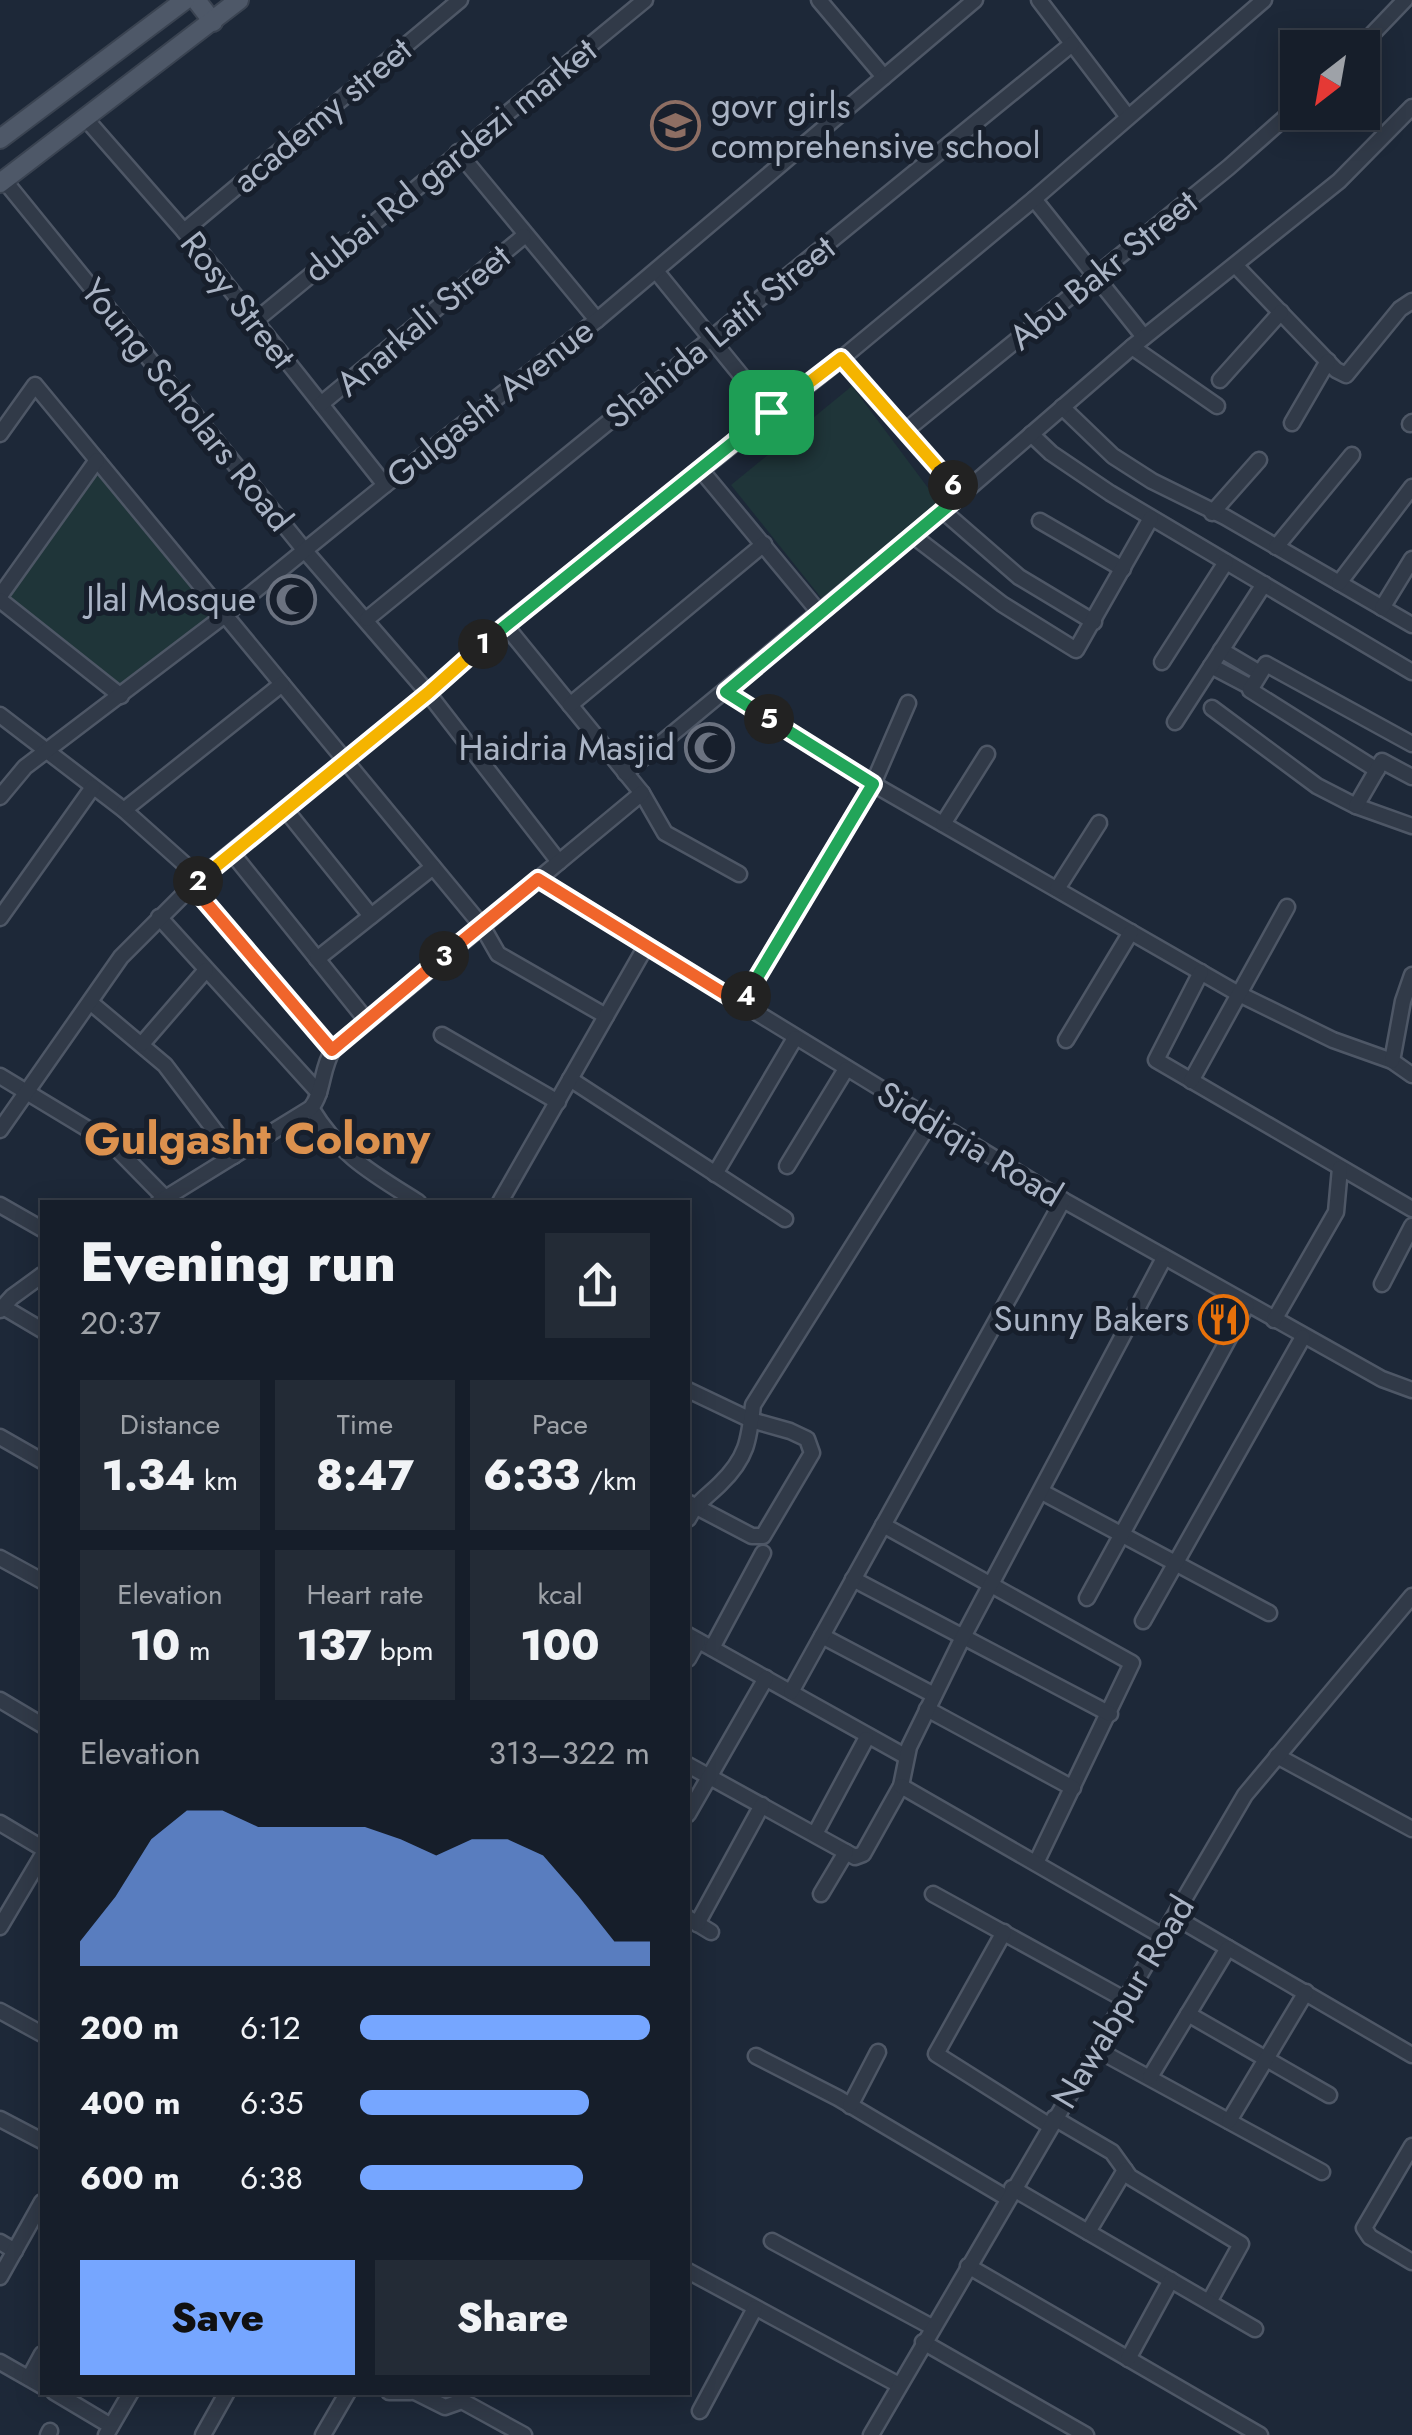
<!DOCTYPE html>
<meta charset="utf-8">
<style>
body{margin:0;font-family:Jost,sans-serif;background:#232b36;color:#f1f3f6;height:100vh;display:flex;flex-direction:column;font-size:38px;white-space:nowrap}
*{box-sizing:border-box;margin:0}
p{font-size:32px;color:#9ea2a8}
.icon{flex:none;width:55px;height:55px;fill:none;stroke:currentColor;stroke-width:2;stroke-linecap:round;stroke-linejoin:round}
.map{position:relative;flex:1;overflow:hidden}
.panel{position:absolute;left:40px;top:1200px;width:650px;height:1195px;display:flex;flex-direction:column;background:#161e2a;border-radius:0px;box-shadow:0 5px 25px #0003,0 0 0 2px #353c47}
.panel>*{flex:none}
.needle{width:65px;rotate:211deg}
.tools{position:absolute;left:1280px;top:30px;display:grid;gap:20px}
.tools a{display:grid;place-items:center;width:100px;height:100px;border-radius:0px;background:#161e2a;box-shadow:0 5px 25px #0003,0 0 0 2px #353c47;font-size:50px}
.pin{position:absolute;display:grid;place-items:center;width:85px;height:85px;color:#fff;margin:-42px;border-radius:20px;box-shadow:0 5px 15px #0006}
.km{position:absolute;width:50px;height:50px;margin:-25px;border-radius:50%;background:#222;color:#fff;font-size:28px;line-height:50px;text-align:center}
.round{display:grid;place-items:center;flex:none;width:105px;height:105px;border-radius:0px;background:#232b36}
.overview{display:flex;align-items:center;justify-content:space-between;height:170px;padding:0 40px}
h1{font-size:55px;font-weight:800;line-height:75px}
.stats{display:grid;grid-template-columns:repeat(3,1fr);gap:15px;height:170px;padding:10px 40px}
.stats div{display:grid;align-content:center;border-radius:0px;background:#232b36;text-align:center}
.stats b{font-size:42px;font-weight:800}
.stats small{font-size:28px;font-weight:400}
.stats p{font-size:28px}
.chart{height:280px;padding:20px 40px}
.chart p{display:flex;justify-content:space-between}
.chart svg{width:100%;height:180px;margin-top:10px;fill:#76a6ff;opacity:.7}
.action{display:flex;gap:20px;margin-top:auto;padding:20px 40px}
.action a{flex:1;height:115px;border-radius:0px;background:#76a6ff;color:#111;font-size:40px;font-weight:800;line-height:115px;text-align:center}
.action a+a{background:#232b36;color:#f1f3f6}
ul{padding:0 40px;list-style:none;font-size:32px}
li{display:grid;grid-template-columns:160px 120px 1fr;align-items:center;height:75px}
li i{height:25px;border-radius:12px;background:#76a6ff}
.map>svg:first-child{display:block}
.green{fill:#1f3539}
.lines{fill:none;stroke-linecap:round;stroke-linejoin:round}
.minor-casing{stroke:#4e5766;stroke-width:19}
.major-casing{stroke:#3a4351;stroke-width:22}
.minor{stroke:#313a48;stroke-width:14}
.major{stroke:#4e5868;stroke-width:18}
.split-1-casing{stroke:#fff;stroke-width:20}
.split-2-casing{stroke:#fff;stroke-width:20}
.split-3-casing{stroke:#fff;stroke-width:20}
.split-4-casing{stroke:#fff;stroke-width:20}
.split-5-casing{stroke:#fff;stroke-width:20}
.split-6-casing{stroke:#fff;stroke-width:20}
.split-7-casing{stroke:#fff;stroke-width:20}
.split-1{stroke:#22a559;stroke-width:12}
.split-2{stroke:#f5b400;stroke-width:12}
.split-3{stroke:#f0652b;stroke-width:12}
.split-4{stroke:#f0652b;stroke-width:12}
.split-5{stroke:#22a559;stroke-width:12}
.split-6{stroke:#22a559;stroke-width:12}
.split-7{stroke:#f5b400;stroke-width:12}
.labels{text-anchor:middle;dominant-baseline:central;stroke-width:10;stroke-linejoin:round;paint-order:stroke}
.poi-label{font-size:35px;fill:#aab4c5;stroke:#171f2c;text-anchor:end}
.street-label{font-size:35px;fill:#aab4c5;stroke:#171f2c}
.district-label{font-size:45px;font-weight:bold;fill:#dc914e;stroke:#171f2c}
</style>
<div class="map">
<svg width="1412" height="2435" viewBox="0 0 1412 2435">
<rect width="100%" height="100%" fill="#1d2838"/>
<!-- green -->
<g class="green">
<polygon points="852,386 946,512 830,609 731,485"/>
<polygon points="97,460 225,615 121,696 0,596"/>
</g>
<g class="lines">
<defs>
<g id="minor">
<polyline points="819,0 884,77"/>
<polyline points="1039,0 1128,117"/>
<polyline points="1359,48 1405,0"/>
<polyline points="86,119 184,231 385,485"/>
<polyline points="458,152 597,320"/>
<polyline points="4,180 306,552 428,693 559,862"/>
<polyline points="1034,199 1144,337"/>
<polyline points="184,231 460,0"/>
<polyline points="1235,265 1336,370 1346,375 1400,309 1412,301"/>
<polyline points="656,271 771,412"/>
<polyline points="255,321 645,0"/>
<polyline points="1132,347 1217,406"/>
<polyline points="841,359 961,495"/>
<polyline points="1220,380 1281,312"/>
<polyline points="321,404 524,236"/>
<polyline points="1062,407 1113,456 1152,481 1225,517 1412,625"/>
<polyline points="1292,423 1328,361"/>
<polyline points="1410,424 1412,422"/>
<polyline points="905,431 1229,167 1298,106"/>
<polyline points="0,434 35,385 482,926 498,954 606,1016"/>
<polyline points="1031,434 1051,453 1110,493 1412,672"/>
<polyline points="701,470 818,611"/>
<polyline points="942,510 1019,577 1094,622"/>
<polyline points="1212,513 1259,460"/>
<polyline points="1040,521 1123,569"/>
<polyline points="912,535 1002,604 1076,650 1151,518"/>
<polyline points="1276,547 1352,455"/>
<polyline points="1339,583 1412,487"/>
<polyline points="0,596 97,460"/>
<polyline points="0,600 121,696"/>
<polyline points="1382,608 1412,559"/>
<polyline points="367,619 1072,44"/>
<polyline points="505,625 642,793 665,833 739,874"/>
<polyline points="1221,650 1260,673"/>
<polyline points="1162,662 1226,562"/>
<polyline points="1211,666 1251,687"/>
<polyline points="726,692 873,784 1237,993 1333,1040 1392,1061 1412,1075"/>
<polyline points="570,705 764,544"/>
<polyline points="1212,708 1317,786 1356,806 1412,826"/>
<polyline points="0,715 124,810 200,878"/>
<polyline points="1175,722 1264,584"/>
<polyline points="1377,770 1250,690 1266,664 1412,744"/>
<polyline points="625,773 961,495 1132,347 1339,181 1412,107"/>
<polyline points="0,797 25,767 225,615 385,485 597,320 975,0"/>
<polyline points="1356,806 1382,761 1412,777"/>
<polyline points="285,809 371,916"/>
<polyline points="124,810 282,684"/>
<polyline points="943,824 987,754"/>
<polyline points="232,853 367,1021"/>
<polyline points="538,879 1063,1200 1382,1379 1412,1390"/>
<polyline points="192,886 333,1050"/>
<polyline points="1057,889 1099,823"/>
<polyline points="159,917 319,1093"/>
<polyline points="0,918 93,787"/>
<polyline points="317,959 433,867"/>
<polyline points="1201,972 1156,1060 1412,1209"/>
<polyline points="90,1002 165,1065 234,1156"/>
<polyline points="741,1004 873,784 908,703"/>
<polyline points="442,1035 558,1102"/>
<polyline points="1066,1040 1131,932"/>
<polyline points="142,1044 206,970"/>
<polyline points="1392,1061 1403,1001 1412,975"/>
<polyline points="0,1076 111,1143 169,1202"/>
<polyline points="570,1079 785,1219"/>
<polyline points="1191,1081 1287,907"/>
<path d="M 311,1108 C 340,1156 372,1173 418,1202"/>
<polyline points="0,1130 121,957 200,878 428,693 505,625 841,359 1034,199 1264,0"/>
<polyline points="787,1166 846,1069"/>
<polyline points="715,1174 795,1038"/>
<path d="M 159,1202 L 311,1108 C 324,1092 321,1068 333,1050 L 642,793"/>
<polyline points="500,1202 646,946"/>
<polyline points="0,1205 42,1229"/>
<polyline points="1382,1284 1412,1226"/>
<polyline points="3,1307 42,1330"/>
<polyline points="0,1310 12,1297 42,1275"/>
<polyline points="1274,1320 1336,1212 1340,1168"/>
<polyline points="688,1390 751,1420 790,1431 807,1439 812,1453 763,1536 752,1536 689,1503"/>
<polyline points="0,1437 42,1461"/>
<polyline points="1042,1492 1269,1613"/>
<path d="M 688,1519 C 696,1503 708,1496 720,1484 C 747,1458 749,1440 753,1405 L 931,1121"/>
<polyline points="883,1525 1132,1663 1036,1863"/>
<polyline points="0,1558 42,1581"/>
<polyline points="853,1579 1110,1714"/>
<polyline points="1087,1598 1247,1305"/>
<polyline points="1143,1621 1303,1337"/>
<polyline points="688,1635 905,1756"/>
<polyline points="822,1636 934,1695"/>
<polyline points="712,1648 763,1553"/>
<polyline points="688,1659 698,1641"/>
<polyline points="791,1692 1063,1200"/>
<polyline points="0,1700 42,1725"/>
<polyline points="927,1709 1073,1788"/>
<polyline points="1277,1756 1412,1829"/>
<polyline points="688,1765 855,1857 863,1854 901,1786 909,1747 963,1637 1164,1258"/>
<polyline points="901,1786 1162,1936"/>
<polyline points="688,1814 766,1678"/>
<polyline points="0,1823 42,1848"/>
<polyline points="815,1834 866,1739"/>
<polyline points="821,1894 846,1852"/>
<polyline points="933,1894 1124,1999"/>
<polyline points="1175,1917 1412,2055"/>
<polyline points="688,1918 711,1932"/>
<polyline points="697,1924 762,1805"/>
<polyline points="0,1927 42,1856"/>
<polyline points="1004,1932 936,2054 1050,2126"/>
<polyline points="0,2011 42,2034"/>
<polyline points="1188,2014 1329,2095"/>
<polyline points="1096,2049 1322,2172"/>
<polyline points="756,2056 838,2098 1007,2198"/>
<polyline points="1150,2077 1228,1948"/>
<polyline points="850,2106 878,2052"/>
<polyline points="1054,2118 1112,2152 1130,2177 1241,2244 1209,2302"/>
<polyline points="0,2119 42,2141"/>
<polyline points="1229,2121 1306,1992"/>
<polyline points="1412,2146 1364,2228 1370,2237 1412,2262"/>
<polyline points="1012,2188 1255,2329"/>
<polyline points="1088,2232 1125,2170"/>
<polyline points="772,2241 932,2327"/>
<polyline points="0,2242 15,2251"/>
<polyline points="968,2266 1260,2435"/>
<polyline points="688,2271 899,2385"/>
<polyline points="0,2277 42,2202"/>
<polyline points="923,2342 1086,2435"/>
<polyline points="1128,2359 1171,2280"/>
<polyline points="0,2362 42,2386"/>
<polyline points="29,2378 42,2354"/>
<polyline points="54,2392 111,2426"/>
<polyline points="389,2392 411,2392"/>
<polyline points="415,2392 445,2407 462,2401 524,2435"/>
<polyline points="700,2411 755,2308"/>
<polyline points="48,2435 50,2431"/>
<polyline points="106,2435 131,2392"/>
<polyline points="203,2435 227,2392"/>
<polyline points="323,2435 348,2392"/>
<polyline points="871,2435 1245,1795 1412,1596"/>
</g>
<g id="major">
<polyline points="196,0 213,22"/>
<polyline points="0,139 185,0"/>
<polyline points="0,183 239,0"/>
</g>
</defs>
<!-- minor casing -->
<use href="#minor" class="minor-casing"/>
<!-- major casing -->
<use href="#major" class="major-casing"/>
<!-- minor -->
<use href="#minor" class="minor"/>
<!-- major -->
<use href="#major" class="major"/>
</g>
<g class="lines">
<defs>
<polyline id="split-1" points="483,644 771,412"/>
<polyline id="split-2" points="198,881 428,693 483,644"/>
<polyline id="split-3" points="198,881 192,886 332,1050 444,956"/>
<polyline id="split-4" points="444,956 538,879 741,1004 746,996"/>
<polyline id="split-5" points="746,996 873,784 769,719"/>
<polyline id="split-6" points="769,719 726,692 961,495 953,485"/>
<polyline id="split-7" points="771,412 841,358 953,485"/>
</defs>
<!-- split-1 casing -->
<use href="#split-1" class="split-1-casing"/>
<!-- split-2 casing -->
<use href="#split-2" class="split-2-casing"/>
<!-- split-3 casing -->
<use href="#split-3" class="split-3-casing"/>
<!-- split-4 casing -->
<use href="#split-4" class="split-4-casing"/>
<!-- split-5 casing -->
<use href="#split-5" class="split-5-casing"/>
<!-- split-6 casing -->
<use href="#split-6" class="split-6-casing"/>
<!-- split-7 casing -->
<use href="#split-7" class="split-7-casing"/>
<!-- split-1 -->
<use href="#split-1" class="split-1"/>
<!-- split-2 -->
<use href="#split-2" class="split-2"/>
<!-- split-3 -->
<use href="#split-3" class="split-3"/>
<!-- split-4 -->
<use href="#split-4" class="split-4"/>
<!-- split-5 -->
<use href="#split-5" class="split-5"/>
<!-- split-6 -->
<use href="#split-6" class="split-6"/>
<!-- split-7 -->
<use href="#split-7" class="split-7"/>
</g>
<!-- icons -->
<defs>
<symbol id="university-ring" viewBox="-11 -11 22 22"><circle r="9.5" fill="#171f2c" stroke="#8d6e63" stroke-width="1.5"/><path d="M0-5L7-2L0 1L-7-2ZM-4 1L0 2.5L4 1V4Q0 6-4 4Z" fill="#8d6e63"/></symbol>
<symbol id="mosque-ring" viewBox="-11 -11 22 22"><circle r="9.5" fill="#171f2c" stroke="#6b7280" stroke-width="1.5"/><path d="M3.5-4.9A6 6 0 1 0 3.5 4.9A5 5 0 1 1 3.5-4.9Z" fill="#6b7280"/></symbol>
<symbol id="restaurant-ring" viewBox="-11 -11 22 22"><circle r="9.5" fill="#171f2c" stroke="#e8710a" stroke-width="1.5"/><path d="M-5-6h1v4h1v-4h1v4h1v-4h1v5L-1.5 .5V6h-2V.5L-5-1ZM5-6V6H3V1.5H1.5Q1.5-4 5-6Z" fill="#e8710a"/></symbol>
</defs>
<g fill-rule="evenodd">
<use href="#university-ring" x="648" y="98" width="55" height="55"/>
<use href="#mosque-ring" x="264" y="572" width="55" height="55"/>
<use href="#mosque-ring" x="682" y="720" width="55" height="55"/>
<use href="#restaurant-ring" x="1196" y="1292" width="55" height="55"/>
</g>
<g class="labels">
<!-- poi labels -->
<g class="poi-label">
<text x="711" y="106" text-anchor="start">govr girls<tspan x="711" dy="40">comprehensive school</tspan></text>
<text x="256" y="599">Jlal Mosque</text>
<text x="675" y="748">Haidria Masjid</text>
<text x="1189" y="1319">Sunny Bakers</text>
</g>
<!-- street labels -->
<g class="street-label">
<text transform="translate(322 115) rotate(-40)">academy street</text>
<text transform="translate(450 160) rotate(-39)">dubai Rd gardezi market</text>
<text transform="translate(1103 270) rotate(-39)">Abu Bakr Street</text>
<text transform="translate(238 300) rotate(52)">Rosy Street</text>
<text transform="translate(423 320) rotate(-40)">Anarkali Street</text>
<text transform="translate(720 332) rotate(-39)">Shahida Latif Street</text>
<text transform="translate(490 403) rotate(-38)">Gulgasht Avenue</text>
<text transform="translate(187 405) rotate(51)">Young Scholars Road</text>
<text transform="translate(970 1144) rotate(31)">Siddiqia Road</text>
<text transform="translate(1123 2002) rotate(-59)">Nawabpur Road</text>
</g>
<!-- district labels -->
<g class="district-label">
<text x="257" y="1138">Gulgasht Colony</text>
</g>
</g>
</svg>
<div class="tools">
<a><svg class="needle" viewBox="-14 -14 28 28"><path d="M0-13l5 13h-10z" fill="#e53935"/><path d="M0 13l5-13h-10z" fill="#9ea2a8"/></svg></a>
</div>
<div class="pin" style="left:771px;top:412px;background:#1e9e55"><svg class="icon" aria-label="arrive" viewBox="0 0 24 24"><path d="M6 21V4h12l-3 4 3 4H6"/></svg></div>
<b class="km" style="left:483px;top:644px">1</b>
<b class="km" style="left:198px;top:881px">2</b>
<b class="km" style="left:444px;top:956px">3</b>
<b class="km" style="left:746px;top:996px">4</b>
<b class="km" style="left:769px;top:719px">5</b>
<b class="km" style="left:953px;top:485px">6</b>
<section class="panel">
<div class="overview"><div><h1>Evening run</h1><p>20:37</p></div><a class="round"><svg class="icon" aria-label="share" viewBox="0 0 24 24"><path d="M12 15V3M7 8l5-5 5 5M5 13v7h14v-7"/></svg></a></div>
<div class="stats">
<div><p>Distance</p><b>1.34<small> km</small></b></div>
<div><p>Time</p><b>8:47</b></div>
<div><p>Pace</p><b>6:33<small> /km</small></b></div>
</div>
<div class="stats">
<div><p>Elevation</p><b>10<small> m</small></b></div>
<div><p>Heart rate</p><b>137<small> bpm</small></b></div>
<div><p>kcal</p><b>100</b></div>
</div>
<div class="chart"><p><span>Elevation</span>313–322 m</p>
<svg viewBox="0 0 160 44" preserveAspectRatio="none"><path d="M0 44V38L10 27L20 13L30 6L40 6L50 10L60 10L70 10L80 10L90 13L100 17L110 13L120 13L130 17L140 27L150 38L160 38V44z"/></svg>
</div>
<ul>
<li><b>200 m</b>6:12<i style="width:100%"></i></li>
<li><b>400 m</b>6:35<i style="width:79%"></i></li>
<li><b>600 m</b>6:38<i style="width:77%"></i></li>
</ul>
<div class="action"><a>Save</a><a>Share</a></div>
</section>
</div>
